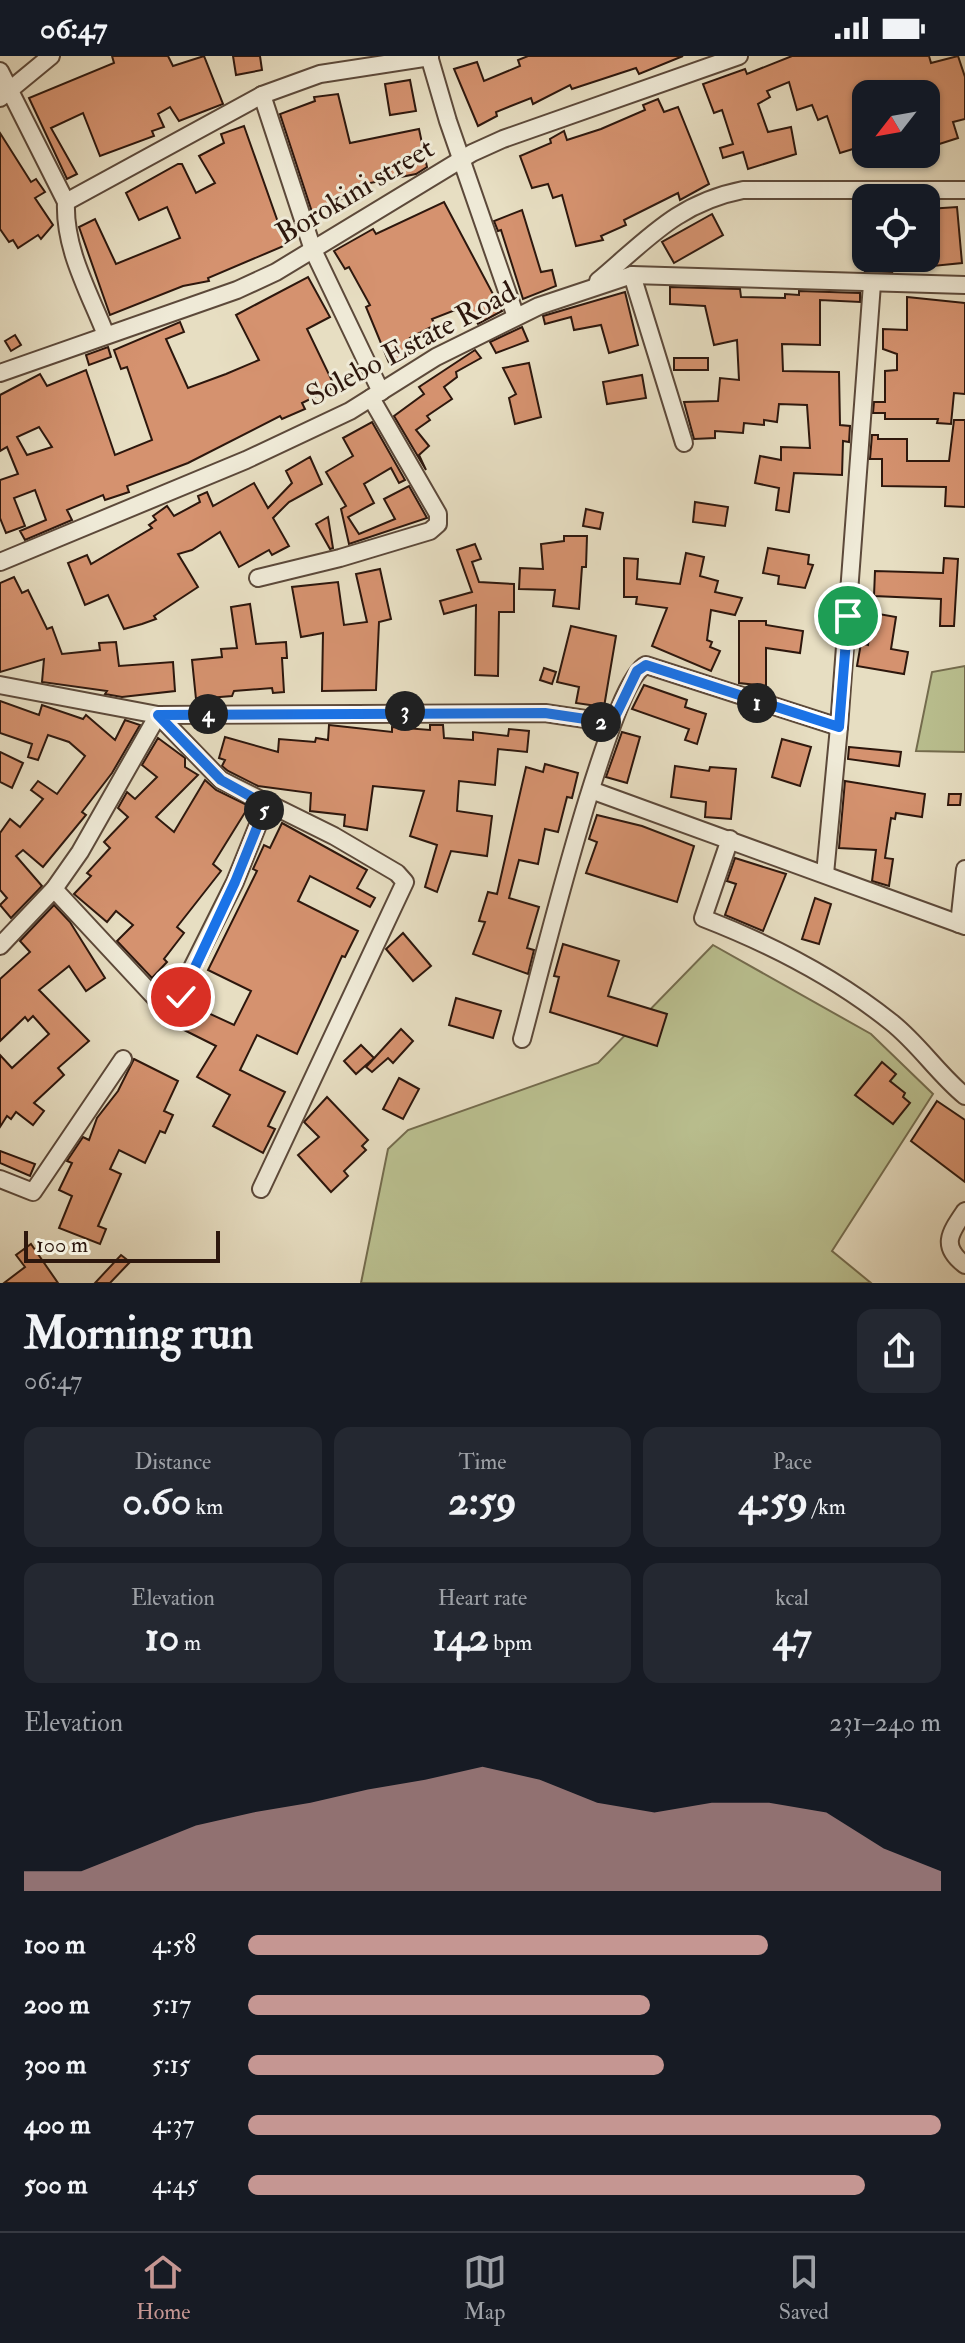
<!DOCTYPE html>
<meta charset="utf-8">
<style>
body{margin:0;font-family:"IM FELL Double Pica",serif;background:#242831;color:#f1f3f6;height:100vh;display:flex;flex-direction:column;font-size:30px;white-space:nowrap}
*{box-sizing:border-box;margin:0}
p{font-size:26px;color:#9ea1a6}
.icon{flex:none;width:44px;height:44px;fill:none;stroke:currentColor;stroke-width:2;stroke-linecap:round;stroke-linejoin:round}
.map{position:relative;height:1227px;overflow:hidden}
.side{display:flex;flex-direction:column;background:#171b24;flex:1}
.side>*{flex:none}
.needle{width:52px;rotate:239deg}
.controls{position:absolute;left:852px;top:24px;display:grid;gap:16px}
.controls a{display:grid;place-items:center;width:88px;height:88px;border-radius:16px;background:#171b24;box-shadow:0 2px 6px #0004;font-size:40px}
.scale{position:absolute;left:24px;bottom:20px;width:196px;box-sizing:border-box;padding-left:8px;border:4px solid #2d170d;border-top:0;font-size:22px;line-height:28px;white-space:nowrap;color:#2d170d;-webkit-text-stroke:6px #efead7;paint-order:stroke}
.pin{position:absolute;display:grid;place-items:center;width:68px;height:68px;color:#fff;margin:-34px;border:4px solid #fff;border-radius:50%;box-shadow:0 2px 8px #0007}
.km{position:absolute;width:40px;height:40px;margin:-20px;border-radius:50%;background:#222;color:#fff;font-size:22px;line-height:40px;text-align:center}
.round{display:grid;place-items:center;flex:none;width:84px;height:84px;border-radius:16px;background:#242831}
.summary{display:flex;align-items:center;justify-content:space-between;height:136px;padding:0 24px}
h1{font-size:44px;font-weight:700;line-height:60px}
.figures{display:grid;grid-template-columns:repeat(3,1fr);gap:12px;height:136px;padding:8px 24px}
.figures div{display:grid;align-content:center;border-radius:16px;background:#242831;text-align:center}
.figures b{font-size:40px;font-weight:700}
.figures small{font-size:22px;font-weight:400}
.figures p{font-size:22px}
.chart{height:224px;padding:16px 24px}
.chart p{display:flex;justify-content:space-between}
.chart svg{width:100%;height:144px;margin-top:8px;fill:#c59692;opacity:.7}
ul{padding:0 24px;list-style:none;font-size:26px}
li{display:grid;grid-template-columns:128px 96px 1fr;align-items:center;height:60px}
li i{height:20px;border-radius:10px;background:#c59692}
.status{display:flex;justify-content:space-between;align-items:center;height:56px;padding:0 40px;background:#171b24;direction:ltr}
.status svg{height:22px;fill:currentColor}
.tab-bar{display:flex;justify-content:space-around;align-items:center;height:112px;border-top:2px solid #363941;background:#171b24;font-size:22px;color:#9ea1a6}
.tab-bar a{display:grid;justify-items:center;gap:4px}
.tab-bar .on{color:#c59692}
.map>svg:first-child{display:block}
.green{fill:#bac090;stroke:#746c4e;stroke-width:2}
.building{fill:#d5926f;stroke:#2d170d;stroke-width:2;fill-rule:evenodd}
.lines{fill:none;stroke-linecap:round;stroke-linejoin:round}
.minor-casing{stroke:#5c493a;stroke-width:20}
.minor{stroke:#efead7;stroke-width:16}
.route-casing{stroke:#fff;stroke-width:16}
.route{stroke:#1a73e8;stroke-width:10}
.labels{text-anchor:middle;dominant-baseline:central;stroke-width:6;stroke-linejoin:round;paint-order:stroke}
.street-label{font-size:30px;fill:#2d170d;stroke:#efead7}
</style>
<div class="status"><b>06:47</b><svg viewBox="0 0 49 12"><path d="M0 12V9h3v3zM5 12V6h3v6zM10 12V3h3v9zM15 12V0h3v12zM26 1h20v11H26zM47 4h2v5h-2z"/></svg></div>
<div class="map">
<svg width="965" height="1227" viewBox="0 0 965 1227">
<rect width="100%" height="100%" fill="#e7dec2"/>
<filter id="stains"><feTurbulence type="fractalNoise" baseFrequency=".0025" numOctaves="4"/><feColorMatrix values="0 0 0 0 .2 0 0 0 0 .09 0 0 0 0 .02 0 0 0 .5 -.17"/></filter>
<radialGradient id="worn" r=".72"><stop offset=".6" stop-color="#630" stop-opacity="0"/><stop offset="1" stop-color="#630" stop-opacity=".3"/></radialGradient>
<!-- green -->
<g class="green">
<polygon points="965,610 965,696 916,695 932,616"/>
<polygon points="713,889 871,978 933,1038 832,1195 871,1227 361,1227 388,1093 408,1074 598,1007"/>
</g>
<!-- building -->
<g class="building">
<polygon points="112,0 168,0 173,10 204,0 223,48 179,65 170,51 158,58 164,71 152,75 154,80 100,100 83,57 51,72 77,118 67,123 29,42 114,7"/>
<polygon points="233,0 260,0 262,14 236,19"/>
<polygon points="528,0 683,0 639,18 636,12 572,33 570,29 533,48 531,42 496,56 497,60 478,70 454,13 477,6 484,25 520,10 518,4"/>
<polygon points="792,0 929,0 931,7 958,0 965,21 965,63 953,66 958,82 930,91 926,80 926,38 866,38 866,57 859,58 866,89 840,97 827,60 818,64 812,49 797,54 789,26 767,35 770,41 758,48 768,76 791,71 796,98 748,113 743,96 723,102 720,92 733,88 722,54 714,57 703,28 745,13 747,18"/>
<polygon points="410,24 416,55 390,59 385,28"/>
<polygon points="338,38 350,87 419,73 427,111 416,118 365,128 367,137 333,145 334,149 312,156 280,58 315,45 314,41"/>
<polygon points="658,43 664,56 678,51 709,128 680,144 678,137 624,164 626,169 601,180 603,184 576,190 562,139 553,142 548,128 532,132 520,100 551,87 550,83 564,75 567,84 601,73 645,54 643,49"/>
<polygon points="244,70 286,189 208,222 209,225 183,230 110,259 79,171 95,163 116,208 180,182 167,151 139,164 126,137 178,108 182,108 196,137 215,127 199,100 224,87 221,78"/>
<polygon points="0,77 31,126 36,123 45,136 35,142 53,169 41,183 38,179 18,192 13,184 9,186 0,173"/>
<polygon points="444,146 502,255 478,268 468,249 432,263 435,269 410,282 417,294 390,309 366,251 370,249 349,211 345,213 334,195 373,173 376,178"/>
<polygon points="866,151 866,195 859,195 854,152"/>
<polygon points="957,151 962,207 933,210 928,153"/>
<polygon points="522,154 541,216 552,214 556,230 523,243 501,174 498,175 494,165"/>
<polygon points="712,158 723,179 674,207 662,186"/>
<polygon points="865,202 888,202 892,216 865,215"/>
<path d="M 308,221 L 330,261 L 307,273 L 335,331 L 302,347 L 305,353 L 282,363 L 280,360 L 188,407 L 127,430 L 129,436 L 105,444 L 103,439 L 67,454 L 72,464 L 25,484 L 20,475 L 46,464 L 35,434 L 14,442 L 25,470 L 6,477 L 0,462 L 0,424 L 18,418 L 7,391 L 0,395 L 0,339 L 40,318 L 47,330 L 86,314 L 115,399 L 152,384 L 127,311 L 121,313 L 114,294 L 180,266 L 184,276 L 166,283 L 188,332 L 226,318 L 259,304 L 236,259 ZM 39,371 L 52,391 L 27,399 L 17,381 Z"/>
<polygon points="670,231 740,233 741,241 785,242 785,238 799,239 799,235 860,237 860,246 820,244 820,289 782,288 783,315 839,316 840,369 850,370 849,386 843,385 842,419 794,417 789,456 776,454 779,432 755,427 760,400 781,404 781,391 810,392 807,349 779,348 777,366 764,364 764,369 744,367 743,377 715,375 715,382 694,383 684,346 718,345 720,322 739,324 737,284 714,289 705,250 670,248"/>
<polygon points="625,236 638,289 609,297 601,269 574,274 571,261 545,268 543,260"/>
<polygon points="907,241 965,247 965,338 954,337 951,368 937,367 938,363 885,363 885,357 873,357 874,346 885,346 885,315 897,314 897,298 883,293 883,273 907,274"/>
<polygon points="522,271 528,285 496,297 490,286"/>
<polygon points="15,279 21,289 11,295 5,285"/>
<polygon points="108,291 111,301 89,309 86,299"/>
<polygon points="475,294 481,302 456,316 457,321 444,331 452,343 427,360 430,364 416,374 429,390 419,399 426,414 394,360 424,338 419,331"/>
<rect x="674" y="302" width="34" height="12"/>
<polygon points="529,307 541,361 515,368 509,342 516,338 503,312"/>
<polygon points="642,319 646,342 607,348 603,326"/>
<polygon points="954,364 965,364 965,451 945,450 946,431 882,430 882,403 870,403 872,379 878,379 878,383 907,383 907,405 949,405"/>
<polygon points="372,366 405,424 399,427 391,412 364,428 374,447 348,461 359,478 395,463 384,443 409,430 427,462 349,488 341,453 346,450 326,416 353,400 343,382"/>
<polygon points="310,401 322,428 289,446 273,462 289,490 272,499 269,494 239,511 220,476 192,494 178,498 198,531 154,560 156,563 142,568 124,573 108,539 85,549 68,507 87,499 91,508 152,472 149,469 156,464 153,460 167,450 174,460 200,446 198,440 207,436 213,450 254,427 268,452 292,427 286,415"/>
<polygon points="695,446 728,451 725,470 693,466"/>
<polygon points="586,453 603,457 600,473 583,470"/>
<polygon points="328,461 333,492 330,493 316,468"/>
<polygon points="564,480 587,480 586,511 582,511 579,553 553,550 555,534 519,533 520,512 543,513 541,488 564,485"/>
<polygon points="475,488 481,503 472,506 479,526 514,528 514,556 499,556 498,620 475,619 476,549 444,558 440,545 472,536 457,494"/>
<polygon points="768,492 809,499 808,508 813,509 805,532 778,528 779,520 763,517"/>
<polygon points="686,497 704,501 700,520 718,525 715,536 742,542 735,559 711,554 707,584 712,586 710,591 720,595 711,615 652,590 667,552 636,548 637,541 624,541 624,502 638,503 637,523 680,528"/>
<polygon points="944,502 958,503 954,570 940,570 941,543 874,540 875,515 943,517"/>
<polygon points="380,513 391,563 379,566 376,634 322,635 323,577 301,581 292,531 338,526 344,569 367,566 356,518"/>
<polygon points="14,521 22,537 28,534 47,573 52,571 62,598 100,594 99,587 116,586 119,610 173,606 175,635 122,641 105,638 107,635 42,626 44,603 0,616 0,527"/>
<polygon points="250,548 256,588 286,586 287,602 282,602 284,636 273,637 272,632 234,635 232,640 196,643 192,604 222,601 221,593 237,592 231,551"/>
<polygon points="873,557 896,561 891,593 908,596 904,618 857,610 861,587 868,589"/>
<polygon points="739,565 766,565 766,569 803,575 800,597 766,592 766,630 739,627"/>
<polygon points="571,570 616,580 604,651 576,647 579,631 557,626"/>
<polygon points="544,612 556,616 552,628 540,624"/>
<polygon points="644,629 687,644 685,651 706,658 697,688 685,684 689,673 632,653"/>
<polygon points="0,645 39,659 42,649 83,663 86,659 115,684 125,664 140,669 112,717 82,756 86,759 43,811 23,794 16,800 42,830 11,862 0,849 7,842 0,834 0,777 10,763 20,771 43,743 31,734 38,725 57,738 85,700 69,686 48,679 38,704 28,701 32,688 0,677"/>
<polygon points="329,669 392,676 392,671 430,674 430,669 443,669 444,682 473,684 473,676 508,680 509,673 529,675 527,696 498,693 495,729 459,725 457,755 492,760 487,800 451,795 437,836 425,831 437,789 410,780 424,735 373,730 367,774 344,770 345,759 310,755 311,737 258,730 228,715 222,710 225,704 219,702 225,681 278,696 279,683 315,686 316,682 328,684"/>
<polygon points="622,676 640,681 627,727 606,721"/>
<polygon points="158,682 185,702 185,711 198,719 156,761 174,776 205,724 216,734 249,750 213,808 221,815 177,871 184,877 164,903 167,906 152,922 117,885 133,869 116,855 107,866 74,838 91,820 87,817 110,792 104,786 128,761 118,752 127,736 135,743 157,721 142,709"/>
<polygon points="782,683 811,691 800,730 772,721"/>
<polygon points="849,691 901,696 899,710 848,703"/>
<polygon points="0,696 23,707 12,732 0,726"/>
<polygon points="545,708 578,717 572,742 567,741 558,776 545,773 538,808 519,804 509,842 539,851 527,892 534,894 528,918 473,898 485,866 479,865 488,836 497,838 526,711 543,716"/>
<polygon points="675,710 709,715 710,711 736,713 731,763 705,761 706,746 671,741"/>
<polygon points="845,725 925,738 922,761 896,757 895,763 891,762 885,802 893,803 889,830 872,825 876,794 839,792"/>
<polygon points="949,738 961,738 960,749 948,749"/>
<polygon points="597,759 642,770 694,790 677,846 586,817 597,786 589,783"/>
<polygon points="282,767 367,814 357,832 375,842 370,851 310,820 298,845 358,875 345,901 342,900 297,998 257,979 240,1014 285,1036 268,1070 275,1073 263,1097 213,1070 230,1039 197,1021 216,990 180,972 191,949 234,969 251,935 208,914 257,815 253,813 264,789 270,792"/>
<polygon points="735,802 786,818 763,875 725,859 736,828 727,825"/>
<polygon points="815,842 831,848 819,888 802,883"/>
<polygon points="54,849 70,866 105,922 86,935 69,910 39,934 89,985 58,1012 64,1019 34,1047 44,1055 33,1069 16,1056 11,1063 7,1060 0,1071 0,999 12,1012 49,978 33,960 28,965 25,961 0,985 0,923 30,896 20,885"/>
<polygon points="403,877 431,910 413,925 386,893"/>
<polygon points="563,888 619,905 608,940 667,958 657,990 550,956 559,921 554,920"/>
<polygon points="456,942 501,955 493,982 449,969"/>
<polygon points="401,973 413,985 393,1007 388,1002 372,1016 366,1011"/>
<polygon points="361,989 374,1002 356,1018 344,1005"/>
<polygon points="134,1003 178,1025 164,1055 173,1059 165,1077 160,1075 145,1107 119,1094 110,1113 121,1118 98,1170 106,1173 100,1188 59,1172 72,1140 59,1134 72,1107 67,1105 83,1081 89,1084 97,1062 118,1035"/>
<polygon points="882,1006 896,1018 890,1025 905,1037 903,1041 910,1047 893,1068 855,1039"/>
<polygon points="399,1022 419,1033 403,1063 383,1053"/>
<polygon points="327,1041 368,1084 362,1090 366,1094 344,1115 348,1120 331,1136 298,1099 319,1081 304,1066"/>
<polygon points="937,1045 965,1064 965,1126 911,1085"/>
<polygon points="0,1095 35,1108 30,1120 0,1107"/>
<polygon points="31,1188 58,1227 4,1227 25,1211 16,1199"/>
<polygon points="121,1199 130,1206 110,1227 95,1227"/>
</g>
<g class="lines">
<defs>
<g id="minor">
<polyline points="429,0 448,65 516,261"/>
<path d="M 0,15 L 66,146 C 64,193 89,236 106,279"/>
<polyline points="262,39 313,194 381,336"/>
<polyline points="0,42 51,0"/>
<polyline points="66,146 262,39 320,18 430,1"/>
<polyline points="632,219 684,387"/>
<path d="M 598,225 C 647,184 677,147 743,134 L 965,134"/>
<polyline points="0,317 237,234 276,216 472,97 503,83 739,0"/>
<polyline points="0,506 246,404 350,355 436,301 539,250 632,219 965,229"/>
<polyline points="258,522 340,502 430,475 438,468 438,458 371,342"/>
<polyline points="0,629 158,659 545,657 612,667"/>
<polyline points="591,734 965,870"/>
<path d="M 730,783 L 703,862 C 770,888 835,921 891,966 C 919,988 938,1018 965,1040"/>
<polyline points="825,818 839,671 872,228"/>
<polyline points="54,833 160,947 172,952 235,826 266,749"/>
<polyline points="959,868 965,813"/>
<polyline points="0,890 54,833 80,796 158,659 221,724 334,780 397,817 405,826 261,1133"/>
<path d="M 522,983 C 537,929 610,625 646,609 L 839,671"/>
<polyline points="0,1123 33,1136 123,1003"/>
<path d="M 965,1155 C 950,1177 940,1190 965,1209"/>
</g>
</defs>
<!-- minor casing -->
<use href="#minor" class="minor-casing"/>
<!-- minor -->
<use href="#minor" class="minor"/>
</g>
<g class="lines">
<defs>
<polyline id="route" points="181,941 235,826 266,749 221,724 158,659 545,657 612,667 637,615 646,609 839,671 848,560"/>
</defs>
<!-- route casing -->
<use href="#route" class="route-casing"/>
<!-- route -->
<use href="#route" class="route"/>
</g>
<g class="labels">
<!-- street labels -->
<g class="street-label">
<text transform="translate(355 135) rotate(-31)">Borokini street</text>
<text transform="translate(411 288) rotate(-28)">Solebo Estate Road</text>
</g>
</g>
<rect width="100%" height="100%" filter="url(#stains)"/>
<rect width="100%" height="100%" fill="url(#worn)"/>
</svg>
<div class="controls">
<a><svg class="needle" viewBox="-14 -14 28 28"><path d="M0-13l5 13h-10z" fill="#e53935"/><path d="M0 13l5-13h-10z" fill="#9ea1a6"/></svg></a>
<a><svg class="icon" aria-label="locate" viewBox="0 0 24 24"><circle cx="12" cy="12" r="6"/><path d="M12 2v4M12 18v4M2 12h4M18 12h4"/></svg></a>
</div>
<div class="scale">100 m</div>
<div class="pin" style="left:848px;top:560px;background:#1e9e55"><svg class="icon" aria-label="arrive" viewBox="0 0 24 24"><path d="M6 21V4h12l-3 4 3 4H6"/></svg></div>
<div class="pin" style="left:181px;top:941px;background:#d93025"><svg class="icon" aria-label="check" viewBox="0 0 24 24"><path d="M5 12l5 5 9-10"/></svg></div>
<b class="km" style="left:757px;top:647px">1</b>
<b class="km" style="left:601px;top:666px">2</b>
<b class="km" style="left:405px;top:655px">3</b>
<b class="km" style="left:208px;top:658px">4</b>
<b class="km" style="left:264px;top:754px">5</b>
</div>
<section class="side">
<div class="summary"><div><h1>Morning run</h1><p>06:47</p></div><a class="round"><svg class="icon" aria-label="share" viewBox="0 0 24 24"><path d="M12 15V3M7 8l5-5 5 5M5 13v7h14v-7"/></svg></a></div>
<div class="figures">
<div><p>Distance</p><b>0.60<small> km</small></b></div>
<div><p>Time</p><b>2:59</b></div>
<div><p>Pace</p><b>4:59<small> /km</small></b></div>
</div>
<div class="figures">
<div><p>Elevation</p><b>10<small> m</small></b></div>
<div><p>Heart rate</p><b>142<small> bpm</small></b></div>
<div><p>kcal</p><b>47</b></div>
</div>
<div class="chart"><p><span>Elevation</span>231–240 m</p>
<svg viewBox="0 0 160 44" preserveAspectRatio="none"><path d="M0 44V38L10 38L20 31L30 24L40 20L50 17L60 13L70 10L80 6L90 10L100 17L110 20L120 17L130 17L140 20L150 31L160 38V44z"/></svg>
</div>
<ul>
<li><b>100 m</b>4:58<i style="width:75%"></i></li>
<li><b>200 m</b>5:17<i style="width:58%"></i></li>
<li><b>300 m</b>5:15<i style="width:60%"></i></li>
<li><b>400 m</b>4:37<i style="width:100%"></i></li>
<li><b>500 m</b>4:45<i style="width:89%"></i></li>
</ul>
</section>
<nav class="tab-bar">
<a class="on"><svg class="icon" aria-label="home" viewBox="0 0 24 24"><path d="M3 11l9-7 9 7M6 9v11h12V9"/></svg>Home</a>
<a><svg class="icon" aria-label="map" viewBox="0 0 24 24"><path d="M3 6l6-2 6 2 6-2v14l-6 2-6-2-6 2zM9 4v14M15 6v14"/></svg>Map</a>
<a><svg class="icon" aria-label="saved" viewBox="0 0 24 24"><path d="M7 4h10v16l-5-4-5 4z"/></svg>Saved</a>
</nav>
